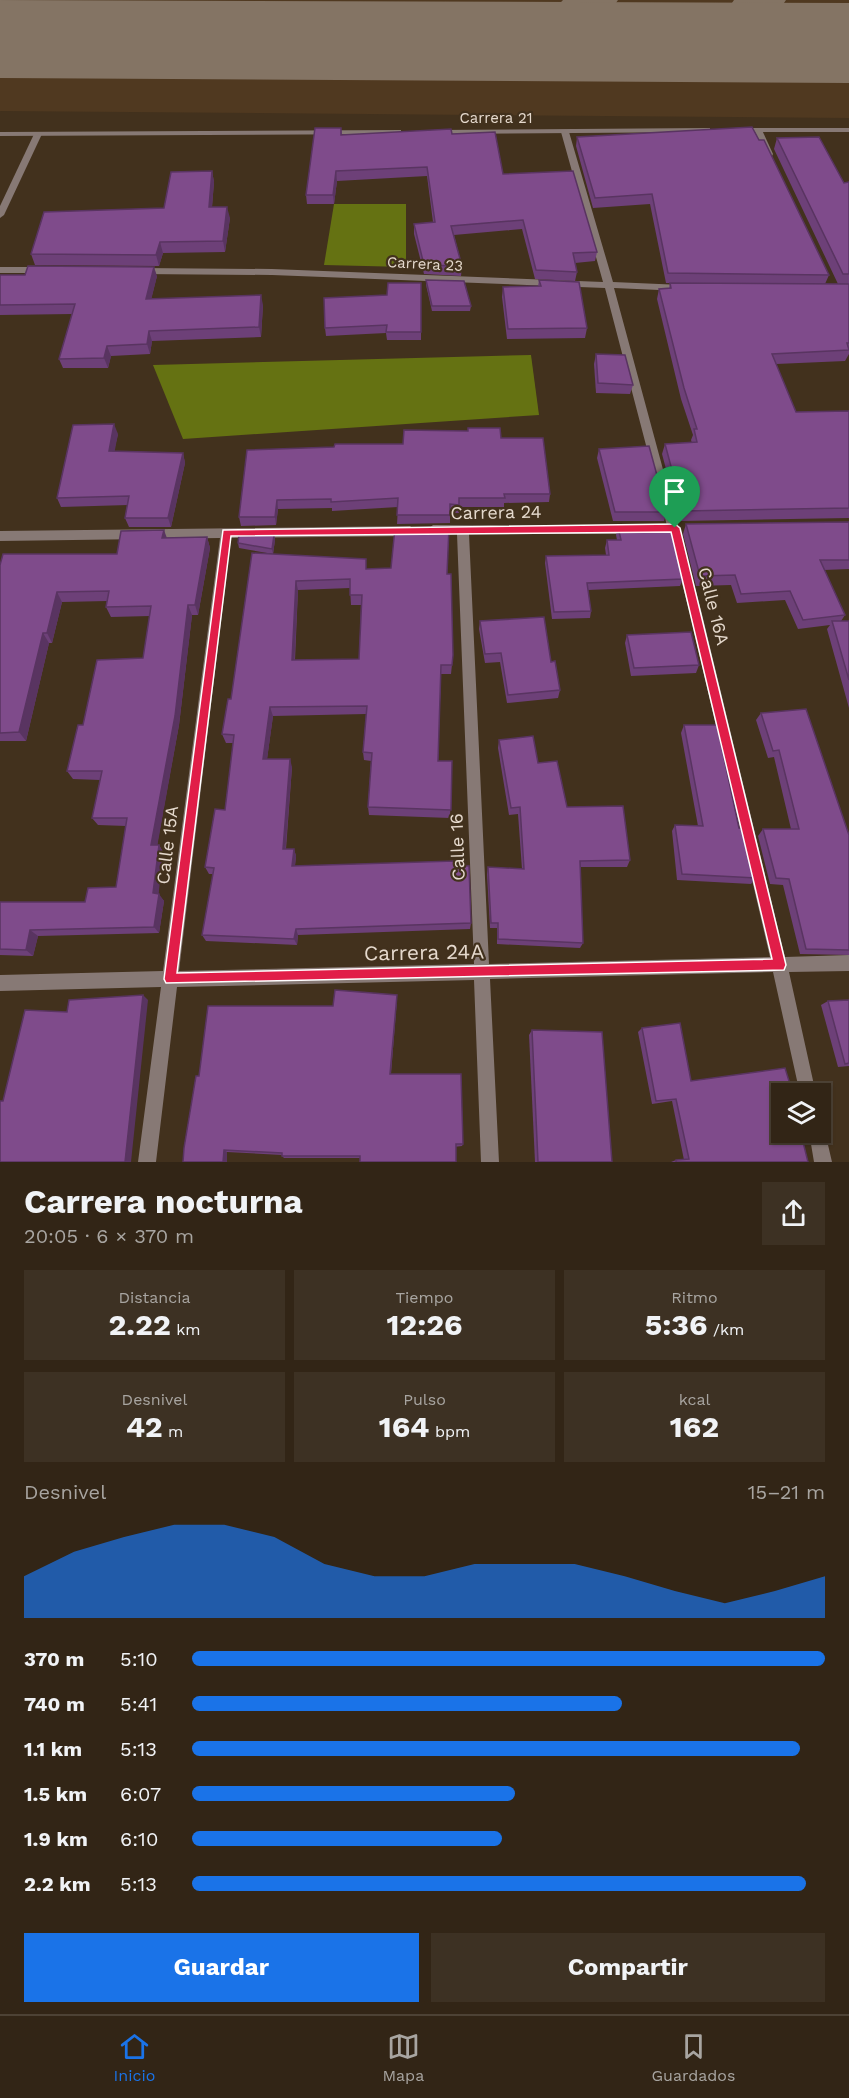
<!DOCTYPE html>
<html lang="es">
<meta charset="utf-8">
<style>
body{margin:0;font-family:"Work Sans",sans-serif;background:#3d3123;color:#f1f3f6;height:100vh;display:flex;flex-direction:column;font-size:22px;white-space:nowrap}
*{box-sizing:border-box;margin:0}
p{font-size:20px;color:#a8a5a1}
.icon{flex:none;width:33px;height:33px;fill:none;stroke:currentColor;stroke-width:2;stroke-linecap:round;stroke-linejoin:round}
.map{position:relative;height:1162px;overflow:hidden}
.details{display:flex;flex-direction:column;background:#322516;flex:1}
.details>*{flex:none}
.tools{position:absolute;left:771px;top:1083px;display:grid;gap:12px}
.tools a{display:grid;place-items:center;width:60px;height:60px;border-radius:0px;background:#322516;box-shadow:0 2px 4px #0004,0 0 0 2px #4d4235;font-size:30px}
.pin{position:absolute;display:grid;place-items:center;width:51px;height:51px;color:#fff;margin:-62px -26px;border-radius:50% 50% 50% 0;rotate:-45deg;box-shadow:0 0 6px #0007}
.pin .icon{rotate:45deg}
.round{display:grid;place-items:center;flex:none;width:63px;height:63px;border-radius:0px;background:#3d3123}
.overview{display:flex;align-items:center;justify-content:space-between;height:102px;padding:0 24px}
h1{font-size:33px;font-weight:700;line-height:45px}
.figures{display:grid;grid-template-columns:repeat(3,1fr);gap:9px;height:102px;padding:6px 24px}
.figures div{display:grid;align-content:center;border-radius:0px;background:#3d3123;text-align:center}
.figures b{font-size:30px;font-weight:700}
.figures small{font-size:16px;font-weight:400}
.figures p{font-size:16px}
.chart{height:168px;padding:12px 24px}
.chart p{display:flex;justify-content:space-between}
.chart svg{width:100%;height:108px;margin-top:6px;fill:#1a73e8;opacity:.7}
.cta{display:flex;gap:12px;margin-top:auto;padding:12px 24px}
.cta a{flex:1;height:69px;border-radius:0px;background:#1a73e8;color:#fff;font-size:24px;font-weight:700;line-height:69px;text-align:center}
.cta a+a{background:#3d3123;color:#f1f3f6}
ul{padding:0 24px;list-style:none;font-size:20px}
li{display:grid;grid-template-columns:96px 72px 1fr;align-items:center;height:45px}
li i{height:15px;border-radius:8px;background:#1a73e8}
.tab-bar{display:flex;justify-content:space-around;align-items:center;height:84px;border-top:2px solid #4d4235;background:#322516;font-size:16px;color:#a8a5a1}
.tab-bar a{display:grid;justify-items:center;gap:3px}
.tab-bar .current{color:#1a73e8}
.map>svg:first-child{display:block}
.built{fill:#503920}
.forest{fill:#657212}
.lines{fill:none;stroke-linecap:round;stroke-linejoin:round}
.taxiway{fill:#847464;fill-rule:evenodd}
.runway{fill:#847464;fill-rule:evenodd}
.minor{fill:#877975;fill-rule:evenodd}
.tertiary{fill:#877975;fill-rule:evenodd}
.wall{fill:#6d4078;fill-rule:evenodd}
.shaded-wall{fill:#593461}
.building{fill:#7f4b8b;stroke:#593461;stroke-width:1.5;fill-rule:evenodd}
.route{fill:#e11d48;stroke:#fff;stroke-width:1.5;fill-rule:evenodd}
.labels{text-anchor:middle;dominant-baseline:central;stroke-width:4.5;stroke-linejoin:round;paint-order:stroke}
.far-street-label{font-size:15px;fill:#e5d9cd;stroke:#42311d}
.street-label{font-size:18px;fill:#e5d9cd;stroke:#42311d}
.near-street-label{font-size:21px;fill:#e5d9cd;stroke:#42311d}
</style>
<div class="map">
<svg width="849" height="1162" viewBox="0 0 849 1162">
<rect width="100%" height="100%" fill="#42311d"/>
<!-- built -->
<polygon class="built" points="0,0 849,0 849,118 0,111"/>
<!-- forest -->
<g class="forest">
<polygon points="334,204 406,204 406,267 324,265"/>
<polygon points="531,355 539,415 183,439 153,365"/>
</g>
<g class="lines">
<!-- taxiway -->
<g class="taxiway">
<path d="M 563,0 L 618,0 C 592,37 566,63 519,51 L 511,40 L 519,29 L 542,22 Z"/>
<polygon points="734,0 786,0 753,48 700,57 681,52 673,41 681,30 718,23"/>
</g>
<!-- runway -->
<polygon class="runway" points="0,0 849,3 849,83 0,78"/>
<!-- minor -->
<g class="minor">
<polygon points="755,128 762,130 773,154 772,156 765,154 754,130"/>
<polygon points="562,130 569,132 613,282 682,285 687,288 682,291 614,288 701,610 785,957 849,955 849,971 789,972 816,1094 800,1094 773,972 490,979 499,1162 481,1162 474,980 177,987 156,1162 138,1162 161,987 0,991 0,975 163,971 220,538 0,541 0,531 410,526 416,531 410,536 231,538 179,971 474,964 457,534 433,535 427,530 433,525 636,526 638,529 636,532 632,534 469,534 489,964 770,957 689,610 605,288 272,275 139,274 134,271 139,268 272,269 603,282 561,132"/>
<polygon points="35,132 42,134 4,215 0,218 0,206"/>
<polygon points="0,267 41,267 46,270 41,273 0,273"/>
<polygon points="820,1125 825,1132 832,1162 814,1162 809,1132 820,1132"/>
</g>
<!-- tertiary -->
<g class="tertiary">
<polygon points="707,128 710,128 710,132 436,134 432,132 436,130"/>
<rect x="736" y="128" width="113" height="4"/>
<polygon points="401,130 401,134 398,134 0,136 0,132"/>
</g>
</g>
<!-- wall -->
<g class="wall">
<polygon points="341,128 342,135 452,134 503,174 597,252 595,261 575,263 577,272 575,281 535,279 522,229 454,235 462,266 461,276 424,274 414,234 414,224 433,222 427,176 337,181 334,204 307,204 306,195"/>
<polygon points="577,137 829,275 825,284 838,284 774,149 777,138 844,183 849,182 849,354 845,361 776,364 796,412 849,411 849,518 680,521 662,454 665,444 692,443 691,440 693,435 681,399 657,299 659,289 669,288 670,283 666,283 650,204 593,208 576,146"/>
<polygon points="212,171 214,182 212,207 230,218 225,252 163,253 159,266 35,265 31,254 164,208"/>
<polygon points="0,275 157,276 151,299 263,305 261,337 152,341 150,354 111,356 108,368 63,368 59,359 72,314 0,315"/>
<polygon points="426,280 471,306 470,311 432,311 426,285"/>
<polygon points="539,280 587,328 585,338 507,339 502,297 503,287 538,286"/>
<polygon points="421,283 421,340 387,340 386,333 326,336 325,328 387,295"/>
<polygon points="596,354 633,385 630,394 596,393 594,364"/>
<polygon points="118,434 114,451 183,453 185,463 171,527 129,527 125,518 128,505 61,507 57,498"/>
<polygon points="501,438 550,494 549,502 504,503 504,507 459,507 459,513 450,513 450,523 397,524 398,507 332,511 332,508 278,509 276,525 241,526 239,517 403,444"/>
<polygon points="599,449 667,512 664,521 613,521 597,458"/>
<polygon points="849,522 849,569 824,570 845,615 841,621 849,621 849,708 827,629 830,625 798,629 785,600 737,603 731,585 696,586 683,534 686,524"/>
<polygon points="618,527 683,579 680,586 588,590 591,611 590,618 552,619 545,563 546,556 606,555 605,548 607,540 617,540 616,535"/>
<polygon points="274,535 275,540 273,554 239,548 238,543"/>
<polygon points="207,537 210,548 198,615 192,615 179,725 157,845 159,845 163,852 158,894 164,901 159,933 38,936 33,956 0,955 0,902 85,902 116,887 126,826 98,825 92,818 100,780 73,779 67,771 83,725 143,658 150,616 111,617 106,607 107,601 62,602 52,643 49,643 26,741 0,741 0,565 117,554 167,538"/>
<path d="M 252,553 L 367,569 L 447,574 L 453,655 L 451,674 L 441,674 L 438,761 L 452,761 L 450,818 L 369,815 L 368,807 L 371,761 L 364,760 L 363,752 L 366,714 L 273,716 L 267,759 L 292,767 L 286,849 L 294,849 L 296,856 L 295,866 L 455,865 L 471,923 L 470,929 L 298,935 L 297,945 L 206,941 L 202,935 L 213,874 L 209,874 L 205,867 L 225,810 L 233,743 L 226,743 L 222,734 L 231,699 ZM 350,588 L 351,605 L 361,605 L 359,659 L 295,660 L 298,590 Z"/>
<polygon points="480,621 551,662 560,690 558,698 507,703 500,662 485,663 479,629"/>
<polygon points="627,635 699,665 696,673 631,676 625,643"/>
<polygon points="761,713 849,835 849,955 800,954 783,885 770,884 758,836 763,829 791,829 774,757 768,758 756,720"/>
<polygon points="684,725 739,828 756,878 751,884 677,880 672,831 675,825 698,826 681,733"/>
<polygon points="499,740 538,763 567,807 630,860 627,867 580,867 583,943 580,948 497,944 497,928 490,928 487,874 488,867 522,869 518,814 509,815 498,748"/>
<polygon points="397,995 397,999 391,1074 463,1144 462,1146 360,1158 284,1158 282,1156 282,1155 227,1152 227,1162 183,1162 199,1076 333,1006"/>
<polygon points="849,1000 849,1066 838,1067 821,1005 828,1001"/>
<polygon points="642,1028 691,1081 803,1142 808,1162 671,1162 676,1160 684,1160 672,1101 652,1104 638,1032"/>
<polygon points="532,1030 612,1162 535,1162 529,1035"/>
</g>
<!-- shaded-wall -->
<g class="shaded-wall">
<polygon points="212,171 214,182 211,219 209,207"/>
<polygon points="336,171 337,181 334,204 333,195"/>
<polygon points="227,207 230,218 225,252 223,241"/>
<polygon points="160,242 163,253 159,266 156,255"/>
<polygon points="154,267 157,276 149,309 146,299"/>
<polygon points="261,295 263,305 261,337 259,327"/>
<polygon points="149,331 152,341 150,354 147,344"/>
<polygon points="107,346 111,356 108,368 104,358"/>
<polygon points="114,424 118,434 113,460 109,451"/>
<polygon points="183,453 185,463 171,527 168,518"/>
<polygon points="277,500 278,509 276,525 275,517"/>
<polygon points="164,530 168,541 162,538"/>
<polygon points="274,535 275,540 273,554 272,549"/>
<polygon points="207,537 210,548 198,615 195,605"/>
<polygon points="296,581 298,590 294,669 292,660"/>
<polygon points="57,592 62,602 52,643 47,633"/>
<polygon points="188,605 192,615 179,725 156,853 151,845"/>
<polygon points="43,633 49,643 26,741 19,732"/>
<polygon points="270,707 273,716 266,767 263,759"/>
<polygon points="290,759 292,767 285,856 283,849"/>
<polygon points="159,845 163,852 158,900 153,893"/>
<polygon points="294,849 296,856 294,873 292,866"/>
<polygon points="159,894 164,901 159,933 154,927"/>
<polygon points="296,929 298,935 297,945 294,939"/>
<polygon points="30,930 38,936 33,956 26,950"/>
<polygon points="143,995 148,1000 131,1162 125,1162"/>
<polygon points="397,995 397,999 390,1077 390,1074"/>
<polygon points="224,1150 227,1152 227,1162 223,1162"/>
</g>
<!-- building -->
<g class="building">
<polygon points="752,127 759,140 764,140 829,275 668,273 652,194 595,198 577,137"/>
<polygon points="315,128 341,128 341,135 451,129 452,134 495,132 503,174 573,171 597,252 573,253 577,272 536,270 523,220 451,226 462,266 424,265 414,224 435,222 427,167 336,171 333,195 306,195"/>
<polygon points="819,137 844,183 849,182 849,274 843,274 777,138"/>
<polygon points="212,171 209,207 227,207 223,241 160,242 156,255 31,254 44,212 164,208 171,172"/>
<polygon points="28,266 154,267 146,299 261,295 259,327 149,331 147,344 107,346 104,358 59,359 75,304 0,305 0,275 25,275"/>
<polygon points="426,280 464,281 471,306 432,306"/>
<polygon points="539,280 579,282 587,328 508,329 503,287 541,286"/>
<polygon points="388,283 421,283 421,332 386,332 387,325 325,328 324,298 387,295"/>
<polygon points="670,283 849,284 849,343 847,343 849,350 772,354 796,412 849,411 849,508 683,511 665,444 697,442 694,429 697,429 684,388 659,289 671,288"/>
<polygon points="596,354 625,355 633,385 598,383"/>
<polygon points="114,424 109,451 183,453 168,518 125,518 129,496 57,498 73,425"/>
<polygon points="468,428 500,428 501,438 543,438 550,494 504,494 505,498 459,498 459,505 450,504 450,515 397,515 398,498 331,502 331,499 277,500 275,517 239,517 247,450 334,447 335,444 403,444 404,430 468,431"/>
<polygon points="649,446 667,512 615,512 599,449"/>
<polygon points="849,522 849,560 820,560 845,615 803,620 790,591 741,594 735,575 700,576 686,524"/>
<path d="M 449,527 L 447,574 L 451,574 L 453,655 L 452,665 L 441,665 L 438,761 L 452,761 L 451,810 L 368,807 L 372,753 L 363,752 L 367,706 L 270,707 L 263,759 L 290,759 L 283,849 L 294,849 L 292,866 L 455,861 L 455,865 L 469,866 L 471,923 L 296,929 L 294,939 L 202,935 L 214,868 L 205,867 L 215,809 L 225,810 L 234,735 L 222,734 L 228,699 L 231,699 L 252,553 L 366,559 L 366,569 L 391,568 L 395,528 ZM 350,579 L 350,595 L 362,595 L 359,659 L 292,660 L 296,581 Z"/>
<polygon points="618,527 670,527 683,579 587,583 591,611 554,612 546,556 609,555 607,540 621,540"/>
<polygon points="164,530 162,538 207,537 195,605 188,605 175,716 151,845 159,845 153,893 159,894 154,927 30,930 26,950 0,949 0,902 85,902 88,888 116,887 127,818 92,818 102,771 67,771 78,725 83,725 97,660 143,658 151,606 106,607 109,591 57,592 47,633 43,633 19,732 0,733 0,565 3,554 117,554 121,531"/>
<polygon points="239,535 274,535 272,549 238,543"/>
<polygon points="544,617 551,662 555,661 560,690 508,695 501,653 485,654 480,621"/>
<polygon points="832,621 849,621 849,680"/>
<polygon points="691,632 699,665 634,668 627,635"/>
<polygon points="806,709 849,835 849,950 806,949 789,879 776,878 763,829 799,829 779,750 773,751 761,713"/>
<polygon points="684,725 717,725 739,828 745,829 756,878 682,874 675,825 703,826"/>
<polygon points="533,736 538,763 557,761 567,807 623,806 630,860 580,861 583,943 498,939 498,923 491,923 488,867 524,869 520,807 511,808 499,740"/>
<polygon points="335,990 397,995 390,1074 461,1074 463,1144 456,1144 456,1162 360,1162 360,1156 282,1156 282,1153 224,1150 223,1162 183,1162 184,1148 196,1076 199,1076 208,1006 333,1006"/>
<polygon points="143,995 125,1162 0,1162 0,1101 3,1101 25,1010 67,1012 69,1000"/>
<polygon points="849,1000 849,1063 845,1064 828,1001"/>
<polygon points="680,1023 691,1081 785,1068 793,1094 782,1094 782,1132 804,1132 806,1141 803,1142 808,1162 676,1162 676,1160 689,1159 676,1099 656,1101 642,1028"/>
<polygon points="532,1030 602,1032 612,1162 538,1162"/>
</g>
<!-- route -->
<path class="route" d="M 675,524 L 680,528 L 786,965 L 784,970 L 166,983 L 164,979 L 223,530 ZM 671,532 L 772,959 L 177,973 L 231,536 Z"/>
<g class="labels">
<!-- far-street labels -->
<g class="far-street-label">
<text x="496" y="118">Carrera 21</text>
<text transform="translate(425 264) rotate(3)">Carrera 23</text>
</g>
<!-- street labels -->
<g class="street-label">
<text transform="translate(496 512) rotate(-1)">Carrera 24</text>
<text transform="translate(714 606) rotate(76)">Calle 16A</text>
<text transform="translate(167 845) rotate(-83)">Calle 15A</text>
<text transform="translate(457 847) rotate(-92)">Calle 16</text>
</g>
<!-- near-street labels -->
<g class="near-street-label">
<text transform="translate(424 952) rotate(-1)">Carrera 24A</text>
</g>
</g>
</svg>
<div class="tools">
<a><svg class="icon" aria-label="layers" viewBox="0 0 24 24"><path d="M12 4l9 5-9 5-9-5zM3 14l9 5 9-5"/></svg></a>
</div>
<div class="pin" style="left:675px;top:528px;background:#1e9e55"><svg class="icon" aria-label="arrive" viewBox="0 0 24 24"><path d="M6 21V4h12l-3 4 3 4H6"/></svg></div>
</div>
<section class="details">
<div class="overview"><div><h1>Carrera nocturna</h1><p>20:05 · 6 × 370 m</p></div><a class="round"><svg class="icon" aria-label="share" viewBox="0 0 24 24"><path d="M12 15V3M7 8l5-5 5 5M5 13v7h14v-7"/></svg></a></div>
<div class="figures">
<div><p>Distancia</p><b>2.22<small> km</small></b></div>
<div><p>Tiempo</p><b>12:26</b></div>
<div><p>Ritmo</p><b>5:36<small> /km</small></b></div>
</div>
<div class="figures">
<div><p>Desnivel</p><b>42<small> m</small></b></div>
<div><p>Pulso</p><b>164<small> bpm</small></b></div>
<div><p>kcal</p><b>162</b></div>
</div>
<div class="chart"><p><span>Desnivel</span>15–21 m</p>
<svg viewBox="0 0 160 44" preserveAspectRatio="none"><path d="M0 44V27L10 17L20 11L30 6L40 6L50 11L60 22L70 27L80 27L90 22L100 22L110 22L120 27L130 33L140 38L150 33L160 27V44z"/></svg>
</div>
<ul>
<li><b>370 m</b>5:10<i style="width:100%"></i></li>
<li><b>740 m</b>5:41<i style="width:68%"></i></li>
<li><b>1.1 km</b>5:13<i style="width:96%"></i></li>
<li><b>1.5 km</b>6:07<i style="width:51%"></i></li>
<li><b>1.9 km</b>6:10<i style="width:49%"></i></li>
<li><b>2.2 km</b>5:13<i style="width:97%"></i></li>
</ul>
<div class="cta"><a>Guardar</a><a>Compartir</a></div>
</section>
<nav class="tab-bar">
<a class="current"><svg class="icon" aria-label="home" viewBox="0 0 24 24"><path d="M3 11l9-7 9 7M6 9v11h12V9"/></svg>Inicio</a>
<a><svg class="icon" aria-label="map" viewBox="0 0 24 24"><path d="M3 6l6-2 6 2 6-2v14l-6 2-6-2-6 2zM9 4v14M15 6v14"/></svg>Mapa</a>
<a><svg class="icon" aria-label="saved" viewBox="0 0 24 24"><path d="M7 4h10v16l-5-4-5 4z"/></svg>Guardados</a>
</nav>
